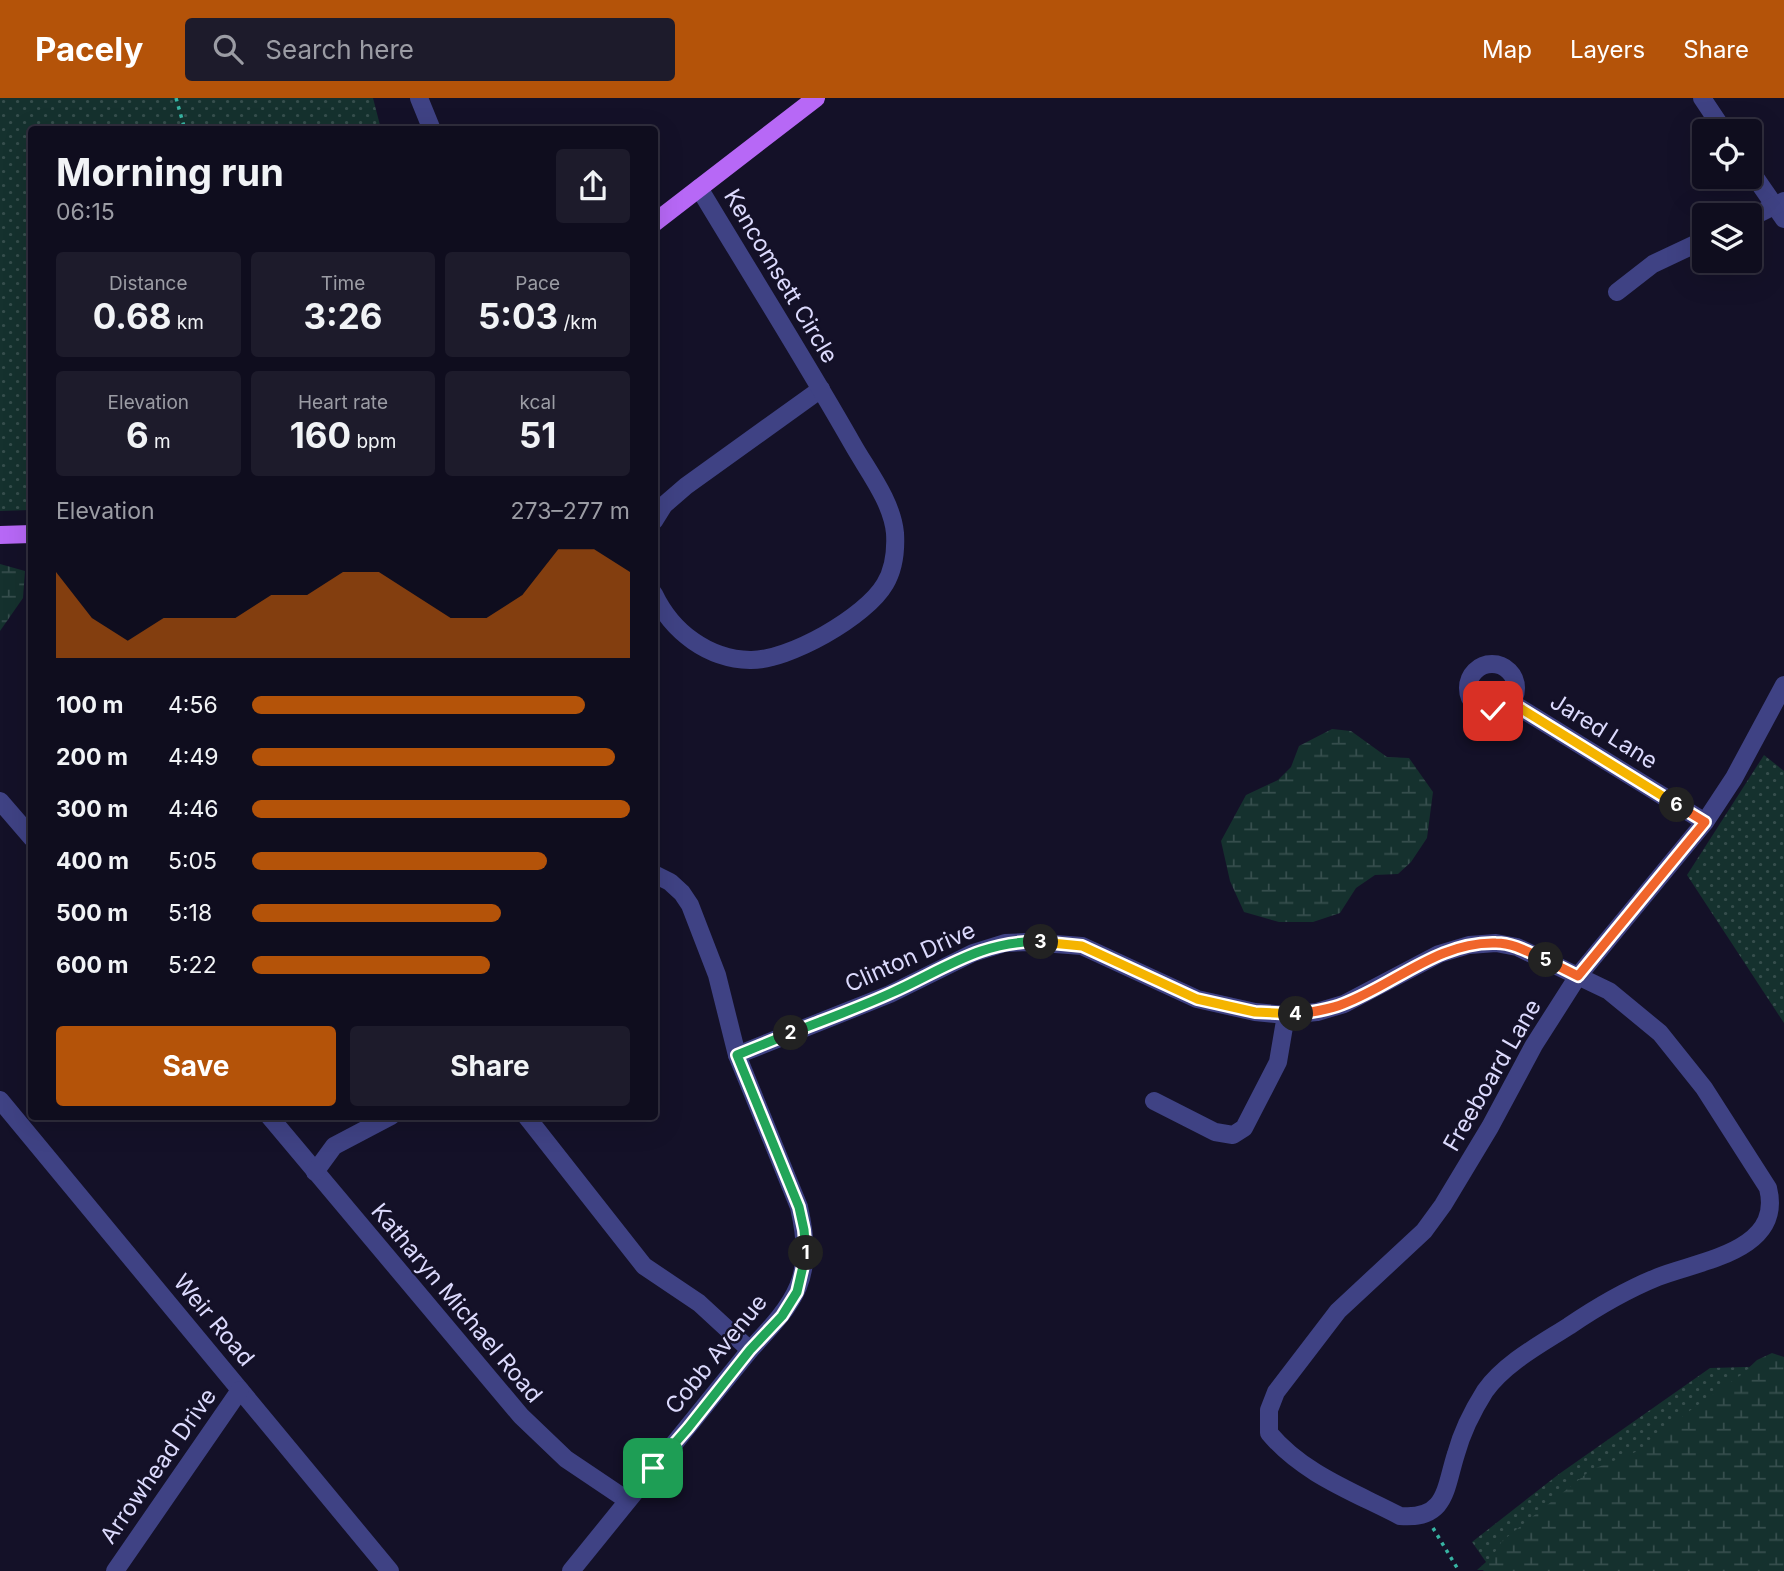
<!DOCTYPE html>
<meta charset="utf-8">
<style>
body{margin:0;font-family:Inter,sans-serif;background:#1d1b2b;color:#f1f3f6;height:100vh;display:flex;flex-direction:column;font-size:26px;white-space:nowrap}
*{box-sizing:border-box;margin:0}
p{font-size:23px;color:#9b9ca4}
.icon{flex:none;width:38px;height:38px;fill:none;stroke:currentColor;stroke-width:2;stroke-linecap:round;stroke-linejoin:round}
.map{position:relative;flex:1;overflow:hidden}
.side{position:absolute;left:28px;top:28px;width:630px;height:994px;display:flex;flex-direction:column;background:#0f0d1e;border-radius:7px;box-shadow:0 7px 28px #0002,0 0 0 2px #2f2d3c}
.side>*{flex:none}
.fabs{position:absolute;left:1692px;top:21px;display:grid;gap:14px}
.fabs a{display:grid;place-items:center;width:70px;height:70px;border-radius:7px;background:#0f0d1e;box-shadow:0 7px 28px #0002,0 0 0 2px #2f2d3c;font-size:35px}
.pin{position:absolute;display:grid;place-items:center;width:60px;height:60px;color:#fff;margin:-30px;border-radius:14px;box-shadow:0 4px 10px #0006}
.km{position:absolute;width:35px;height:35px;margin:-18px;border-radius:50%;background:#222;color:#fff;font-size:19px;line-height:35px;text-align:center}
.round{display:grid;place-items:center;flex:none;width:74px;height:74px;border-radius:7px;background:#1d1b2b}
.overview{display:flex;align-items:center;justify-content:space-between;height:119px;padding:0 28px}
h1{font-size:38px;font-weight:700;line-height:52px}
.metrics{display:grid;grid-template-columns:repeat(3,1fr);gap:10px;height:119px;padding:7px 28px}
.metrics div{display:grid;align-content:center;border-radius:7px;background:#1d1b2b;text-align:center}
.metrics b{font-size:35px;font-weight:700}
.metrics small{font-size:19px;font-weight:400}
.metrics p{font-size:19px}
.chart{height:196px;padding:14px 28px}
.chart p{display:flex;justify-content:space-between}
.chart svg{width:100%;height:126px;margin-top:7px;fill:#b45309;opacity:.7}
.button{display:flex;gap:14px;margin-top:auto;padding:14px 28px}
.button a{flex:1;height:80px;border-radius:7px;background:#b45309;color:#fff;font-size:28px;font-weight:700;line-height:80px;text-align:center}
.button a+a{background:#1d1b2b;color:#f1f3f6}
ul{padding:0 28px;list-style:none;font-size:23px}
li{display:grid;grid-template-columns:112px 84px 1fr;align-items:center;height:52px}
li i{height:18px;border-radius:9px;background:#b45309}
header{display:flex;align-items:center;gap:42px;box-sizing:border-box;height:98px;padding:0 35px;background:#b45309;color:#fff}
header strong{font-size:33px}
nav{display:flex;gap:38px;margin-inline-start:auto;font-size:24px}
.search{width:490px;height:63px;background:#1d1b2b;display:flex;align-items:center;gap:18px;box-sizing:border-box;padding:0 24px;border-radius:7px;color:#9b9ca4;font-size:26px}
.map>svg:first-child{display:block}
.grass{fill:url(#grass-dots)}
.wetland{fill:url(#wetland-marsh)}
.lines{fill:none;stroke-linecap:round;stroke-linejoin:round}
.path{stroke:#37b4a3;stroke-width:3.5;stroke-dasharray:3.5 5;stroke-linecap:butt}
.minor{stroke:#3f4284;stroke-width:18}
.major{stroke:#b768f6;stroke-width:18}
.split-1-casing{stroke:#fff;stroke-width:14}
.split-2-casing{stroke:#fff;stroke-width:14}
.split-3-casing{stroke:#fff;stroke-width:14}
.split-4-casing{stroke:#fff;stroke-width:14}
.split-5-casing{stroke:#fff;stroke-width:14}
.split-6-casing{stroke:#fff;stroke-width:14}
.split-7-casing{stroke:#fff;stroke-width:14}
.split-1{stroke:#22a559;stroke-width:9}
.split-2{stroke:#22a559;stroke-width:9}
.split-3{stroke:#22a559;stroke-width:9}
.split-4{stroke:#f5b400;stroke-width:9}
.split-5{stroke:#f0652b;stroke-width:9}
.split-6{stroke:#f0652b;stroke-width:9}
.split-7{stroke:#f5b400;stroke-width:9}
.labels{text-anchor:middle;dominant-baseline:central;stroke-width:5;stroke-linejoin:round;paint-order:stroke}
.street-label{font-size:23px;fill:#dcdafd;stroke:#141128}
</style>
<header>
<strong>Pacely</strong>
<div class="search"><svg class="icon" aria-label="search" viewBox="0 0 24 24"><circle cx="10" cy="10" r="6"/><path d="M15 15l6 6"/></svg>Search here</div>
<nav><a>Map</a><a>Layers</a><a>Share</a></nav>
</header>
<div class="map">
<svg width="1784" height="1473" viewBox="0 0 1784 1473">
<defs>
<pattern id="grass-dots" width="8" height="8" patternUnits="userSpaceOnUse" patternTransform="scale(1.75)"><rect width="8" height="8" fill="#15312e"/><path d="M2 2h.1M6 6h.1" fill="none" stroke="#364e4d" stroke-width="1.8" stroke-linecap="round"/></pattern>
<pattern id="wetland-marsh" width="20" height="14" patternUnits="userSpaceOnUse" patternTransform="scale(1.75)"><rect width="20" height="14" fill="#15312e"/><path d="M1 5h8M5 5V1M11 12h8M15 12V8" fill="none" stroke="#364e4d"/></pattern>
</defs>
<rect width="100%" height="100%" fill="#141128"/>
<!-- grass -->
<g class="grass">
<polygon points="0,0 373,0 381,31 32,32 31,412 0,413"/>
<polygon points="1764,657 1784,673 1784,925 1687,777"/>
<polygon points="1784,1268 1784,1473 1477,1472 1486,1464 1472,1444 1559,1376 1710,1270"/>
</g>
<!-- wetland -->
<g class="wetland">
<polygon points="0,466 25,473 23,500 0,533"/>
<polygon points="1332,631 1351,633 1387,659 1409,660 1433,694 1427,740 1411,764 1398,776 1375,777 1356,790 1340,815 1313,824 1279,824 1244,814 1230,783 1221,743 1246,697 1278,682 1291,669 1299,648"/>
<polygon points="1772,1255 1784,1259 1784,1473 1483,1473 1502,1443 1591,1372 1638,1353 1692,1311 1741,1277 1757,1262"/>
</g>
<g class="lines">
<!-- path -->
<g class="path">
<polyline points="176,0 185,32"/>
<polyline points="1433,1430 1459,1473"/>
</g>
<!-- minor -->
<g class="minor">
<polyline points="419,0 432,32"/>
<polyline points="1702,0 1724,33"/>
<polyline points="1750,72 1784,121"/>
<polyline points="1750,120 1784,103"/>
<polyline points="1617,194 1653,166 1704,142"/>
<polyline points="654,423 664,407 686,388 821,291"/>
<path d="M 654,496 C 672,534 708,561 750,562 C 788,563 866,519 885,486 C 894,471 896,452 895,435 C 892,403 867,372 852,345 C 803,259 750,175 699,90"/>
<circle cx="1492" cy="590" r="24"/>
<polyline points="1512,605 1705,724"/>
<polyline points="0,703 32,740"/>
<path d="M 737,957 L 890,896 L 973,855 L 1005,845 L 1029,844 L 1082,848 L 1197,901 L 1255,914 L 1286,917 L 1317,914 L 1344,906 L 1439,856 L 1469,847 L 1496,845 L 1517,849 L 1609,893 L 1660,935 L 1704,990 L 1768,1090 C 1784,1154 1697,1163 1658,1179 C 1626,1192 1597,1209 1569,1228 C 1541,1246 1505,1265 1485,1293 C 1473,1312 1462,1334 1456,1356 C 1445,1390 1447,1422 1400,1418 C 1354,1394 1303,1376 1269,1335 L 1269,1312 L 1276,1294 L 1338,1213 L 1424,1133 L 1443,1107 L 1490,1029 L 1534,947 L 1578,878 L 1705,724 L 1734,680 L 1784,587"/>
<polyline points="0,1002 390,1473"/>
<polyline points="1154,1003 1215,1034 1233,1037 1244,1030 1278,964 1286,917"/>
<polyline points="269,1018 521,1318 566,1361 627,1402"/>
<polyline points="526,1018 644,1168 699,1205 750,1252"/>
<polyline points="315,1074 334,1048 391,1018"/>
<polyline points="115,1473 240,1292"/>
<path d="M 571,1473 L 750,1252 C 797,1202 815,1180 799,1109 L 737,957 L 717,877 L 690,807 L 682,795 L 670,784 L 654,776"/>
</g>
<!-- major -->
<g class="major">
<polyline points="654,125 816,0"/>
<polyline points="0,437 32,436"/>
</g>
</g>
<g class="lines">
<defs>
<polyline id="split-1" points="653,1370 688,1330 750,1252 782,1218 797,1194 806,1155"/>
<polyline id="split-2" points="791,935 737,957 799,1109 804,1132 806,1155"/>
<path id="split-3" d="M 791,935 C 824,922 858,910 891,895 C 941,873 983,841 1041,844"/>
<polyline id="split-4" points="1041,844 1082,848 1197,901 1255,914 1296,916"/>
<path id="split-5" d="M 1296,916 C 1312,914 1328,912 1343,906 C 1394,887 1439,843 1496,845 C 1514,845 1530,855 1546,862"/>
<polyline id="split-6" points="1546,862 1578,878 1705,724 1677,707"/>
<polyline id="split-7" points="1493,613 1512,605 1677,707"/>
</defs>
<!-- split-1 casing -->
<use href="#split-1" class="split-1-casing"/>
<!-- split-2 casing -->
<use href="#split-2" class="split-2-casing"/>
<!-- split-3 casing -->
<use href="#split-3" class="split-3-casing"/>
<!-- split-4 casing -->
<use href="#split-4" class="split-4-casing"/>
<!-- split-5 casing -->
<use href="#split-5" class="split-5-casing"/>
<!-- split-6 casing -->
<use href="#split-6" class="split-6-casing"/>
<!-- split-7 casing -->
<use href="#split-7" class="split-7-casing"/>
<!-- split-1 -->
<use href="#split-1" class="split-1"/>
<!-- split-2 -->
<use href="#split-2" class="split-2"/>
<!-- split-3 -->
<use href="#split-3" class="split-3"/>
<!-- split-4 -->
<use href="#split-4" class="split-4"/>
<!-- split-5 -->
<use href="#split-5" class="split-5"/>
<!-- split-6 -->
<use href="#split-6" class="split-6"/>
<!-- split-7 -->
<use href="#split-7" class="split-7"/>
</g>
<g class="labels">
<!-- street labels -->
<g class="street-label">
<text transform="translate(781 178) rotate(59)">Kencomsett Circle</text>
<text transform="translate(1604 633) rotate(32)">Jared Lane</text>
<text transform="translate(910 859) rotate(-24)">Clinton Drive</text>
<text transform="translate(1492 977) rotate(-60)">Freeboard Lane</text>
<text transform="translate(457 1205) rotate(50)">Katharyn Michael Road</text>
<text transform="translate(214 1222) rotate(50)">Weir Road</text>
<text transform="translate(716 1256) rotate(-51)">Cobb Avenue</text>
<text transform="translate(158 1368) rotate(-55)">Arrowhead Drive</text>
</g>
</g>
</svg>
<div class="fabs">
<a><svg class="icon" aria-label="locate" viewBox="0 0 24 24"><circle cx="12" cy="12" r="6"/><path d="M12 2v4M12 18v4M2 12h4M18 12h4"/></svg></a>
<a><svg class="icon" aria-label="layers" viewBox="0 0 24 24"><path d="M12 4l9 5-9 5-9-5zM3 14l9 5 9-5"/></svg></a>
</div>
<div class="pin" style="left:653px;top:1370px;background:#1e9e55"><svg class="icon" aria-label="arrive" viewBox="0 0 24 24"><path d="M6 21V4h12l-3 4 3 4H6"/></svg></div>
<div class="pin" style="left:1493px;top:613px;background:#d93025"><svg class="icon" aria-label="check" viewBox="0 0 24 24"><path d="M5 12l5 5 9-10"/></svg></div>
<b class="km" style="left:806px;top:1155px">1</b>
<b class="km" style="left:791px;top:935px">2</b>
<b class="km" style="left:1041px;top:844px">3</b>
<b class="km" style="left:1296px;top:916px">4</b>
<b class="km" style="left:1546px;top:862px">5</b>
<b class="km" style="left:1677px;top:707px">6</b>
<section class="side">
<div class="overview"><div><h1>Morning run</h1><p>06:15</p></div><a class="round"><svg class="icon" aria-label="share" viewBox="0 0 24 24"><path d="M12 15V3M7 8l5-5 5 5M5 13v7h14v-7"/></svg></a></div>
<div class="metrics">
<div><p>Distance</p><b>0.68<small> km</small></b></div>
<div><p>Time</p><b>3:26</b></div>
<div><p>Pace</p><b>5:03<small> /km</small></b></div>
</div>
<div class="metrics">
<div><p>Elevation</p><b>6<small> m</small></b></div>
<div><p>Heart rate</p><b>160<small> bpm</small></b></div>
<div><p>kcal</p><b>51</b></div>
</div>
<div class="chart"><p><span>Elevation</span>273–277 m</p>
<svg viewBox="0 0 160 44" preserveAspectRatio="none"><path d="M0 44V14L10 30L20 38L30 30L40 30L50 30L60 22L70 22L80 14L90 14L100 22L110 30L120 30L130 22L140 6L150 6L160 14V44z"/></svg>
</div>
<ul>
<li><b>100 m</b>4:56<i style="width:88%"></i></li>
<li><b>200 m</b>4:49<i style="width:96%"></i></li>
<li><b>300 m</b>4:46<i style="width:100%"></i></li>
<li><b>400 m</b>5:05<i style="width:78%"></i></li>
<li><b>500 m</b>5:18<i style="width:66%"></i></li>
<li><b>600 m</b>5:22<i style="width:63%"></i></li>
</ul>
<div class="button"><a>Save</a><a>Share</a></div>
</section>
</div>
